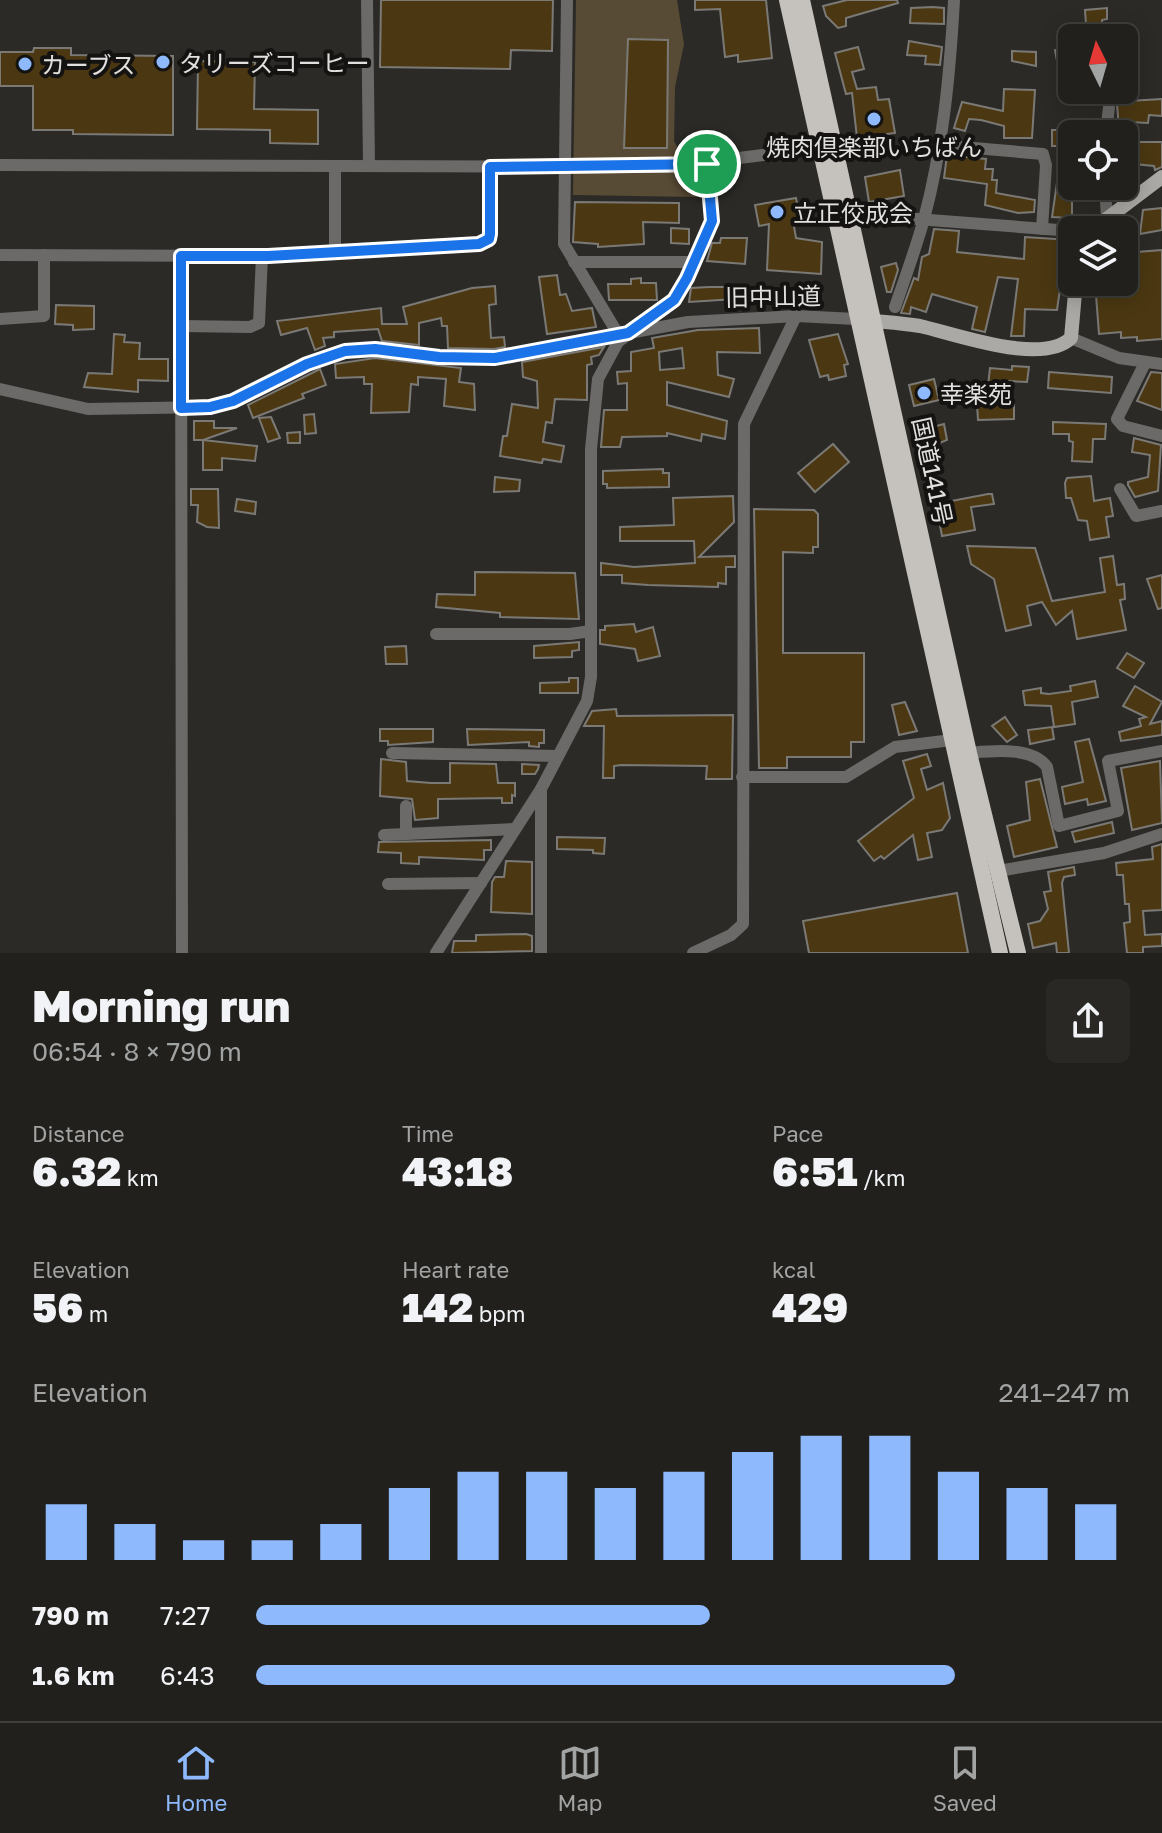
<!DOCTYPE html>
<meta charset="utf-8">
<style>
body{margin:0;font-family:"Golos Text","Noto Sans JP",sans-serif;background:#292825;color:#f1f3f6;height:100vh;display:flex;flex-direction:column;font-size:30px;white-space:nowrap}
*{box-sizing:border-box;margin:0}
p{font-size:26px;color:#a2a3a3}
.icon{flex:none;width:44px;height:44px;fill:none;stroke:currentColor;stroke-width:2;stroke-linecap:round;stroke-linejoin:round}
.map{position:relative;height:953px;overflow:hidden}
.side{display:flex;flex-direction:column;background:#21201c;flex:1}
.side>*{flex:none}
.needle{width:52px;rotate:355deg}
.tools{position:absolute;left:1058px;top:24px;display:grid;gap:16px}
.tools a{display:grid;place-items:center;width:80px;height:80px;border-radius:12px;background:#21201c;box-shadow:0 4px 20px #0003,0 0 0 2px #3e3e3b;font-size:40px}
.pin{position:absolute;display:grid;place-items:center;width:68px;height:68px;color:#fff;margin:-34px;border:4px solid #fff;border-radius:50%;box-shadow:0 2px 8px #0007}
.round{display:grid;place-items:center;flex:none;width:84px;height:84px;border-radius:12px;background:#292825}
.summary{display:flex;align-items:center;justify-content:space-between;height:136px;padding:0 32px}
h1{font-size:44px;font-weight:800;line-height:60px}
.metrics{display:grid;grid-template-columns:repeat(3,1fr);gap:12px;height:136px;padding:8px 32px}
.metrics div{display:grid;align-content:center}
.metrics b{font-size:40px;font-weight:800}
.metrics small{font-size:22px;font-weight:400}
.metrics p{font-size:22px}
.chart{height:224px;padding:16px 32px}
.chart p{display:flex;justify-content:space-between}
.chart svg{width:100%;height:144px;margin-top:8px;stroke:#8eb9fd;stroke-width:6}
ul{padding:0 32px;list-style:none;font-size:26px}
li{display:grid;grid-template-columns:128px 96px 1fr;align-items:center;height:60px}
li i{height:20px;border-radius:10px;background:#8eb9fd}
.dock{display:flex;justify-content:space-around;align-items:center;height:112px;border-top:2px solid #3e3e3b;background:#21201c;font-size:22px;color:#a2a3a3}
.dock a{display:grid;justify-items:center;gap:4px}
.dock .active{color:#8eb9fd}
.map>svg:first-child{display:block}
.green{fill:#584b35}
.building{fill:#4b3812;stroke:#7b7975;stroke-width:2;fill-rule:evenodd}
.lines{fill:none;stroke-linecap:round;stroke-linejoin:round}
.minor{stroke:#6b6a68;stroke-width:12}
.major{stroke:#aba9a5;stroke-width:14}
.highway{stroke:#c5c2bd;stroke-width:16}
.route-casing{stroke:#fff;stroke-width:16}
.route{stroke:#1a73e8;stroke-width:10}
.poi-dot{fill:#8eb9fd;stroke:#141311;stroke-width:3}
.labels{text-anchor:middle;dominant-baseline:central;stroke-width:8;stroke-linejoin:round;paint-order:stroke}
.poi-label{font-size:24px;fill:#e2e0de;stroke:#141311;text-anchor:start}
.street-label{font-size:24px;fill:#e2e0de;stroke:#141311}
</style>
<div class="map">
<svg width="1162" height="953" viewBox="0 0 1162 953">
<rect width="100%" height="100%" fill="#2c2a26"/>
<!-- green -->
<polygon class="green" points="576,0 677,0 684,44 675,87 674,141 695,181 698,197 573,195"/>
<!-- building -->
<g class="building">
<polygon points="381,0 553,0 552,51 511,50 510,69 380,67"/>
<polygon points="695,0 766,0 772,58 738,62 738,55 725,57 720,9 695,10"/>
<polygon points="847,0 897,0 898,3 846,18 846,26 838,28 826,16 823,6"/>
<polygon points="933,7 944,8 944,24 910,23 911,8"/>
<polygon points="1107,8 1107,19 1102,20 1102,24 1086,25 1085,10"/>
<polygon points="628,39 668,40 667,148 624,148"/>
<polygon points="909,41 942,47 940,65 925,64 926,56 907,55"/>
<polygon points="858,47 864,69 852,72 857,89 876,87 878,100 889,99 895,133 857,138 852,93 846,94 835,53"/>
<polygon points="34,48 71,48 71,55 173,56 173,135 73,134 73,130 33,130 33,86 0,86 0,52 33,52"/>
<polygon points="1072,48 1072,63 1058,66 1055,50"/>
<polygon points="1012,51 1036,52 1036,66 1012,61"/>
<polygon points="198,61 255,62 254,109 318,110 318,144 270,143 270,130 197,129"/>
<polygon points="1004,89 1035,90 1032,138 1004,138 1004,126 981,120 969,119 965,131 954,128 962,102 1003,111"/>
<polygon points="1112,91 1129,91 1129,101 1162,99 1162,116 1149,115 1148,123 1130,122 1130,130 1119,130 1117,104"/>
<rect x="1052" y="130" width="20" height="16"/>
<polygon points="1124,142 1162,142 1162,167 1155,170 1154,166 1134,164 1134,156 1124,155"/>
<polygon points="947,155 986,159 985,169 993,169 992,180 997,180 996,193 1035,200 1034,212 1018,213 985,205 987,184 944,178"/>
<polygon points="1059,169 1072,170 1072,218 1052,217"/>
<polygon points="900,170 904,196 869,202 865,177"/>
<polygon points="796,198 800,219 793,221 796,238 822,242 821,274 767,270 769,224 759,226 755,205"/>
<polygon points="575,202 679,203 679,223 643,222 644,244 598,247 598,244 573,242"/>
<polygon points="1162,208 1162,230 1140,234 1143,210"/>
<polygon points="671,228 689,229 689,244 671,243"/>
<polygon points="934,229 959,231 957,252 1024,259 1025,237 1071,240 1070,254 1065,254 1057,310 1025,309 1024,336 1011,336 1018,279 998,277 985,332 972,329 977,307 932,294 926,312 911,307 910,314 901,313 914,278 918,280 922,257 929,254"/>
<polygon points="721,238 747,238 745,264 707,261 712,243 720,243"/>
<polygon points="1162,250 1162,339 1137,341 1137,337 1121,338 1121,332 1099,334 1095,282 1124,282 1124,253"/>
<polygon points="896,263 898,270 891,292 887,292 881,267"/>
<polygon points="557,275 560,295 566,294 572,311 592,308 596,327 547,334 539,277"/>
<polygon points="641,278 641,283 656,283 657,300 609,300 608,284 631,284 631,279"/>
<polygon points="495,286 496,304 489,305 491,338 504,337 505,347 494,349 448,348 447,326 442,326 441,318 419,323 419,345 382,341 378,329 334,332 334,337 323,338 325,346 315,350 307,328 281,335 277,321 381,308 382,324 407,324 403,307 472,288"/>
<polygon points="709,287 734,287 735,299 689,302 691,288"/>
<polygon points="56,305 94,306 94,329 73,330 73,325 55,324"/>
<path d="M 759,328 L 760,353 L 717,352 L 718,375 L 734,379 L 729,397 L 667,382 L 667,405 L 727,421 L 725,439 L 702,434 L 701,441 L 667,433 L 667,436 L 622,437 L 620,447 L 601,447 L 604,410 L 627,410 L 627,383 L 618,384 L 617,372 L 631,371 L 631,352 L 654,348 L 652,338 L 698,330 ZM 682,348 L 684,368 L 660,370 L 659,352 Z"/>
<polygon points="114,334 125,335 124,342 140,343 139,359 168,359 168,381 138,380 138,392 84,387 88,373 112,374"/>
<polygon points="838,334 848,364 844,365 846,376 829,380 828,375 820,377 809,340"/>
<polygon points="604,347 599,355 591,357 592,364 587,365 587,400 555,399 552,423 546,422 543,442 564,446 561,462 543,459 542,463 500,456 503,436 507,436 512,404 538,408 537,381 523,377 522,362"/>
<polygon points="375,358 461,368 459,382 474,384 475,410 444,406 446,379 418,377 418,385 411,384 409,412 371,413 372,384 364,384 364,377 336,378 335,364"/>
<polygon points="1012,366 1029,367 1027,382 1008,381 1005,403 1014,402 1014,419 978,420 977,404 986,404 990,368 1012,370"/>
<polygon points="320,369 326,385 302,394 304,398 253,418 248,405"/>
<polygon points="1049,372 1112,377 1111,393 1048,388"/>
<polygon points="1151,372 1162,373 1162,410 1137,401"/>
<polygon points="934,379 939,400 914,406 909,385"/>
<polygon points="314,414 316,433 305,434 304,415"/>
<polygon points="271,417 280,438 268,442 259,418"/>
<polygon points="194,421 214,421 214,428 237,428 203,440 257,446 255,461 222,458 222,470 203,470 203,440 194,440"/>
<polygon points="1053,422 1106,424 1105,439 1093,439 1092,462 1072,461 1073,442 1069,441 1069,434 1053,434"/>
<polygon points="944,424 947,440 930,447 929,443 924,444 921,430"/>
<polygon points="300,432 300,443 288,443 287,433"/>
<polygon points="1134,438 1161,445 1158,491 1135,497 1128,485 1128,482 1148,477 1150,455 1132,452"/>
<polygon points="833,444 849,462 815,492 798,473"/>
<polygon points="663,469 663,473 669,473 669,487 607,488 607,484 603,484 603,471"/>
<polygon points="1091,476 1094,501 1110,498 1113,516 1106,517 1109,537 1090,540 1087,521 1078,520 1071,498 1066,498 1065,483 1067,478"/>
<polygon points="495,477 520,480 519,491 494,492"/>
<polygon points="191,489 218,489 219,528 207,527 197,522 198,505 191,505"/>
<polygon points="988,494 992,494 994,504 971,507 975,530 942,536 937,509 947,507 946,502"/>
<polygon points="733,496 734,522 699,557 735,556 735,567 726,567 726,584 718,583 718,587 648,585 622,583 622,575 601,575 601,563 634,567 695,563 694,541 620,541 620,527 674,525 673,498"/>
<polygon points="237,499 256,502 255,514 235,511"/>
<polygon points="754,509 814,510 818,514 818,547 813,547 813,553 783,552 783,653 864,653 864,742 851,742 851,757 787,757 787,768 759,768"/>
<polygon points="967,546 1035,548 1052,601 1105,592 1100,558 1113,556 1117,585 1124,584 1125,599 1120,600 1126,630 1077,639 1072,611 1056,625 1042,602 1027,606 1031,625 1006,631 994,579 971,564"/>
<polygon points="475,572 575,573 579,619 500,617 500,613 436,607 437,594 475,595"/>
<polygon points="1162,575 1162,608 1158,609 1147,579"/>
<polygon points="634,624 636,632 653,627 660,656 638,661 635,649 600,644 600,630 605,630 605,626"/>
<polygon points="579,642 579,650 572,651 572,657 534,658 534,646"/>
<polygon points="406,646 407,664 386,664 385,647"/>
<polygon points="1127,653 1144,663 1134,678 1117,668"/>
<polygon points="569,678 578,678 578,693 540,693 540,683 569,682"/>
<polygon points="1095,681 1098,697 1072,702 1075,724 1054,727 1051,706 1025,705 1023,691 1041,688 1041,693 1049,694 1071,691 1070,686"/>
<polygon points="1135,686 1162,702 1150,724 1162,721 1162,735 1121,741 1119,732 1141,726 1139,719 1146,717 1123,706"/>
<polygon points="905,702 917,731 899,735 892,705"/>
<polygon points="616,709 617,716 733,715 732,779 706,779 707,766 621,765 614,766 614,778 603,778 604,726 584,726 592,711"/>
<polygon points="1005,717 1017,735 1007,742 992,726"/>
<polygon points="1052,727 1054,739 1030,744 1028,730"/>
<polygon points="380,729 433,729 433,742 388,745 388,741 380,741"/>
<polygon points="467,729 544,730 544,743 539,743 539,747 529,746 529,742 468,745"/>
<polygon points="1089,739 1106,801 1088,805 1087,799 1065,804 1062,787 1083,782 1075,742"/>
<polygon points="927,754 931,766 921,769 927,790 943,783 950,818 942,830 927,833 932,857 918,860 913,835 884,859 881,856 874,861 858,841 914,798 903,761"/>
<polygon points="381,759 406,762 407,781 431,783 450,783 450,763 496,764 498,783 515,783 515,796 512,795 512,803 502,803 502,798 438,799 438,818 415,820 412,799 380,796"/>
<polygon points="1160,761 1162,823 1132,830 1121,768"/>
<polygon points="522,764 539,765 538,769 535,774 522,774"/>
<polygon points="1040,779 1057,847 1014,857 1007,826 1030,820 1026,782"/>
<polygon points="1112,822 1114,833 1075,842 1072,832"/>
<polygon points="557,837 605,838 604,854 593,853 593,850 557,849"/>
<polygon points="491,840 491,850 484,850 484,860 419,857 419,864 401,863 401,853 378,852 379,842"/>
<polygon points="1162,844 1162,910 1143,911 1145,935 1162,934 1162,946 1143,947 1143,953 1127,953 1124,923 1130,922 1129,904 1125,904 1123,875 1117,875 1116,863 1153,859 1152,847"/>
<polygon points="506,861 532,862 532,914 491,912 492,882 495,877 504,877"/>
<polygon points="1074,867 1075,875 1064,877 1062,883 1069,953 1057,953 1056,943 1033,948 1028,924 1040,921 1048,909 1044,892 1051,891 1048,872"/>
<polygon points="957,893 968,953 809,953 803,921"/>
<polygon points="526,934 532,936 532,951 452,953 454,941 476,941 476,935"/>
</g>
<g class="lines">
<!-- minor -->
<g class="minor">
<polyline points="367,0 369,166"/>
<polyline points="567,0 564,244 618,334"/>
<polyline points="1106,134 1109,107"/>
<polyline points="939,145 1043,154 1046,165 1042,229"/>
<polyline points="0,165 667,167 827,147"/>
<polyline points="335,166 335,252"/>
<polyline points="1105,186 1107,217"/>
<polyline points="852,214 1072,231"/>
<polyline points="0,255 268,256 479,244 489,239 490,234 490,167"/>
<polyline points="181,256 182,953"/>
<polyline points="574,262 693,262"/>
<path d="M 895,307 C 905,278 916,248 924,219 C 943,148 950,73 954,0"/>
<polyline points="0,319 44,316 44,255"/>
<polyline points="181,326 250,327 259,323 262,256"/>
<polyline points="1071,338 1119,358 1162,364"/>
<polyline points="1145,363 1117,419 1123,426 1162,436"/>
<polyline points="0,389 88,409 210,407 233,401 307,364 345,351 375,349 439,357 495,358 688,322 796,316 856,319"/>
<polyline points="1120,489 1136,516 1162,511"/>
<polyline points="436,634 570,634 591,631"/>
<polyline points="392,753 558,756"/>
<path d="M 969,753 C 992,751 1032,746 1047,767 L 1059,826 L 1118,811 L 1108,761 L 1162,751"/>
<polyline points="742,777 846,777 895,747 952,740"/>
<polyline points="406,834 406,806"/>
<polyline points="384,835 515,829"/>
<polyline points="998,871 1104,853 1162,834"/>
<polyline points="388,884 481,883"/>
<polyline points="436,953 541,789 587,701 591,677 591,449 598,379 618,342 674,300 687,278 712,221 707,164"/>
<polyline points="541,953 541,789"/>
<polyline points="693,953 731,935 743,924 744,424 796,316"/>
</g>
<!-- major -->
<g class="major">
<polyline points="1092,230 1162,177"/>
<path d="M 864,320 C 883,322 902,323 920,326 C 956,334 1042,366 1071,338 L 1076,282"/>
</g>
<!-- highway -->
<g class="highway">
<polyline points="787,0 1000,953"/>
<polyline points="802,0 969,753 1018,953"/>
</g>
</g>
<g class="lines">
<defs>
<polygon id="route" points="707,164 712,221 687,278 674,300 628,333 495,358 439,357 375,349 345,351 307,364 233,401 210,407 181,408 181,256 268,256 479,244 489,239 490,234 490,167"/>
</defs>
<!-- route casing -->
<use href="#route" class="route-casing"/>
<!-- route -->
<use href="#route" class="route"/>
</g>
<!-- markers -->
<g class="poi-dot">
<circle cx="163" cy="62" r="8"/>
<circle cx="25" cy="64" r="8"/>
<circle cx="874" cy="119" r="8"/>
<circle cx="777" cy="212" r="8"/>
<circle cx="924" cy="393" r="8"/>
</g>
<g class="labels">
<!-- poi labels -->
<g class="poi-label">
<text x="179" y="62">タリーズコーヒー</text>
<text x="41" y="64">カーブス</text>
<text x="874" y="146" text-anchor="middle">焼肉倶楽部いちばん</text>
<text x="793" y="212">立正佼成会</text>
<text x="940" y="393">幸楽苑</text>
</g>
<!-- street labels -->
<g class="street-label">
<text transform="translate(773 296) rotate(-1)">旧中山道</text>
<text transform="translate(933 471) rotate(78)">国道141号</text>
</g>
</g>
</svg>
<div class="tools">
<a><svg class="needle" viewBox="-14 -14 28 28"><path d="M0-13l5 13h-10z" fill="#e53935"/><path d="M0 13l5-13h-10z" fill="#a2a3a3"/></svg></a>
<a><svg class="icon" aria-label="locate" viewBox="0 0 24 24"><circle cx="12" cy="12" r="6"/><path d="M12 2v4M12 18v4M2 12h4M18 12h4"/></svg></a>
<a><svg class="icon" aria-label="layers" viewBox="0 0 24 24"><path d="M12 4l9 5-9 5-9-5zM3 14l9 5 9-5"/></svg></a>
</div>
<div class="pin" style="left:707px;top:164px;background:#1e9e55"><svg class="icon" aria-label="arrive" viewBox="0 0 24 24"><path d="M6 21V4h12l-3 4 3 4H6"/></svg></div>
</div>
<section class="side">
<div class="summary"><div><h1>Morning run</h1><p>06:54 · 8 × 790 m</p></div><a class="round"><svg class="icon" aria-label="share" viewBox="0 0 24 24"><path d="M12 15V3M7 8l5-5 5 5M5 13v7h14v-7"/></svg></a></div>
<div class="metrics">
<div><p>Distance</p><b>6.32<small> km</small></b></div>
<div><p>Time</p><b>43:18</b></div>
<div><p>Pace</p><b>6:51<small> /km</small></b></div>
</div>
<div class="metrics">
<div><p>Elevation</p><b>56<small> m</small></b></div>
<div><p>Heart rate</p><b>142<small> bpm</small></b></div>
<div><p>kcal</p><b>429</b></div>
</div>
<div class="chart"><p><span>Elevation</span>241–247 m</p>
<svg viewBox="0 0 160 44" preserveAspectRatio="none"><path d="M5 44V27M15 44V33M25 44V38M35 44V38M45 44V33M55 44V22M65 44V17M75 44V17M85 44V22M95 44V17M105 44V11M115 44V6M125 44V6M135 44V17M145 44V22M155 44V27"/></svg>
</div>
<ul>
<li><b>790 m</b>7:27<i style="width:52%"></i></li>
<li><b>1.6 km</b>6:43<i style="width:80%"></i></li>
</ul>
</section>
<nav class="dock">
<a class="active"><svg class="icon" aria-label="home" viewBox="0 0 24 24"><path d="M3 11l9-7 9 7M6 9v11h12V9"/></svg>Home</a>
<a><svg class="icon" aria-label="map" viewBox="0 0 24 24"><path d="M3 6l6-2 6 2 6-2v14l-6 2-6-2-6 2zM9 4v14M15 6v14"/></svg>Map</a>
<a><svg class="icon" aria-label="saved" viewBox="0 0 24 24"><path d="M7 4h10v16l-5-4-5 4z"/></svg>Saved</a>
</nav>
